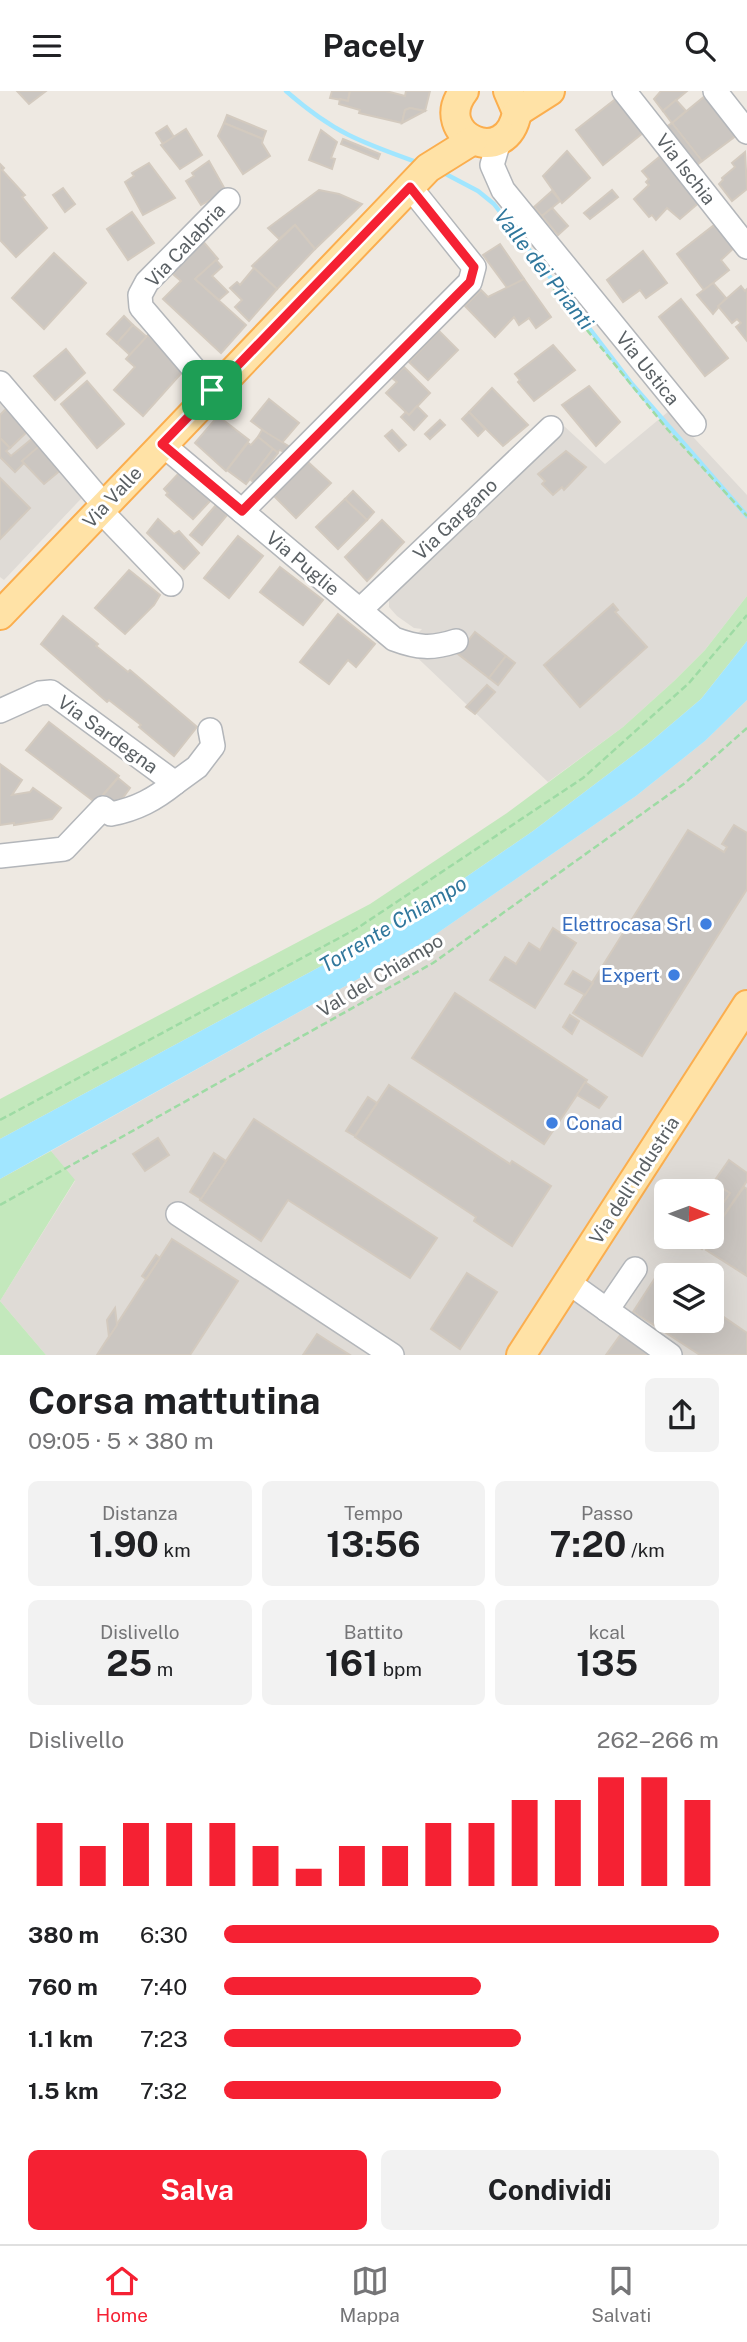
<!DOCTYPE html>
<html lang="it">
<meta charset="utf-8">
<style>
body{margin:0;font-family:"Public Sans",sans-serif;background:#f2f2f2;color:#202124;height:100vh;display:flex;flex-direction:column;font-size:26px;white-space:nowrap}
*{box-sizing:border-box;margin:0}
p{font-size:23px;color:#757577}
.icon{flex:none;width:38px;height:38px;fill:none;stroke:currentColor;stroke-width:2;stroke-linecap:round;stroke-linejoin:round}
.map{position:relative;height:1264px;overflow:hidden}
.panel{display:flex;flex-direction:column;background:#fff;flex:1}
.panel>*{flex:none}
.needle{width:46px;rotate:91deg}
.controls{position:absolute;left:654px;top:1088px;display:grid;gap:14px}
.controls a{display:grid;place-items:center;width:70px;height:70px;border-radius:10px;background:#fff;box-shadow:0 7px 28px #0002;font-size:35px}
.pin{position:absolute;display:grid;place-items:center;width:60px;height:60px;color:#fff;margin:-30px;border-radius:14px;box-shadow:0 4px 10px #0006}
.round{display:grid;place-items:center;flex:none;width:74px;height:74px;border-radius:10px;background:#f2f2f2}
.overview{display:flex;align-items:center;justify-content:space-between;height:119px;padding:0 28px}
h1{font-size:38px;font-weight:700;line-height:52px}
.stats{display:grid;grid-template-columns:repeat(3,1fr);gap:10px;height:119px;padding:7px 28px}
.stats div{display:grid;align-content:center;border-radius:10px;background:#f2f2f2;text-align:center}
.stats b{font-size:35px;font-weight:700}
.stats small{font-size:19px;font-weight:400}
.stats p{font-size:19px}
.chart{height:196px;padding:14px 28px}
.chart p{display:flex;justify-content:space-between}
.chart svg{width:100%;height:126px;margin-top:7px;stroke:#f52133;stroke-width:6}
.primary-button{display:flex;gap:14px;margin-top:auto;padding:14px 28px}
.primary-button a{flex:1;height:80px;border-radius:10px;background:#f52133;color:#fff;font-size:28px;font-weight:700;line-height:80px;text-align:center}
.primary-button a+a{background:#f2f2f2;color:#202124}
ul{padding:0 28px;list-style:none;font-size:23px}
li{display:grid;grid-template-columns:112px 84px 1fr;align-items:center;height:52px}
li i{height:18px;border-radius:9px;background:#f52133}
header{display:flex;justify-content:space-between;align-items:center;height:91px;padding:0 28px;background:#fff;font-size:32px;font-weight:700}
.menu{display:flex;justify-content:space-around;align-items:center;height:98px;border-top:2px solid #e0e0e0;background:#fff;font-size:19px;color:#757577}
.menu a{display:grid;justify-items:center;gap:4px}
.menu .on{color:#f52133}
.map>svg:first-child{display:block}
.industrial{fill:#dfdbd6;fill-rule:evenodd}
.green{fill:#c3e8bc}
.water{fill:#a1e6ff}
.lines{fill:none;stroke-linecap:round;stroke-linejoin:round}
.stream{stroke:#a1e6ff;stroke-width:4.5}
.building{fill:#cbc6c1;stroke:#d3cabf;stroke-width:2}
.minor-casing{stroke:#b3b6ba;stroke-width:26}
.major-casing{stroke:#fbae4e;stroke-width:32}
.path{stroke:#9edba4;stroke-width:2.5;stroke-dasharray:7 3.5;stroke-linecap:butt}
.minor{stroke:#fff;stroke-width:23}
.major{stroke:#ffe2a6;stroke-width:28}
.route-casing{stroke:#fff;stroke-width:14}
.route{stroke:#f52133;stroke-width:9}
.shop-dot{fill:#3f7fe0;stroke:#fff;stroke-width:2.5}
.labels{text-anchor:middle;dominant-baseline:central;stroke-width:6;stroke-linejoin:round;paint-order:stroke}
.street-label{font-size:19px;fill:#5a6064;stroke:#fff}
.shop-label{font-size:19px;fill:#366cbe;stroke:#fff;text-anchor:end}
.water-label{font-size:21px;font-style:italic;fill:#30779c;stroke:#fff}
</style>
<header><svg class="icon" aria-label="menu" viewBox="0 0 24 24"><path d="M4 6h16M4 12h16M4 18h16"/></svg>Pacely<svg class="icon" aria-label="search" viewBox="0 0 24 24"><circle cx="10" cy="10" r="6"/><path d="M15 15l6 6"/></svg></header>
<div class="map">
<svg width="747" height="1264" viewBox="0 0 747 1264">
<rect width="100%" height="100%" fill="#eee9e2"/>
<!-- industrial -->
<g class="industrial">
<polygon points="0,291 94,394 4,489 0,486"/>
<polygon points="669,320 747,404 747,505 705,559 674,590 623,636 548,691 405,555 422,538 414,537 397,525 389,516 389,506 564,335 605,373"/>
<path d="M 747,609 L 747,1264 L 46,1264 L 0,1210 L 75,1090 L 51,1060 L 426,850 L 636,705 L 705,650 ZM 667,1101 L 712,1101 L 712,1146 L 667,1146 ZM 667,1185 L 712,1185 L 712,1230 L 667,1230 Z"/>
</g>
<!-- green -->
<g class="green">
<polygon points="747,505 747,550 701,608 648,653 533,740 392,837 0,1048 0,1008 370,813 507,722 623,636 674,590 705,559"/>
<polygon points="51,1060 75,1089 0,1210 46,1264 0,1264 0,1088"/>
</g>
<!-- water -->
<polygon class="water" points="747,550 747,609 705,650 636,705 426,850 0,1088 0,1048 392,837 533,740 648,653 701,608"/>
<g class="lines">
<!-- stream -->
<g class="stream">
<path d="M 286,0 C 334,42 360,51 419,72"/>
<polyline points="440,80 478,100 494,113 632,293 747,425"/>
<polyline points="368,850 444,802"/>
</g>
</g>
<!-- building -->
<g class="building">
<polygon points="17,0 46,0 29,13"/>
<polygon points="332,0 350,0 348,10 330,7"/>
<polygon points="350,0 386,0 405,5 406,0 430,0 425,20 410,17 405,19 402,32 359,22 360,19 339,13 340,8 348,10"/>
<polygon points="661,0 687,0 663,20 654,8"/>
<polygon points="705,5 737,44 702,70 672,32"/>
<polygon points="617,7 644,41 603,74 576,39"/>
<polygon points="676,9 686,20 672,32 663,20"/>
<polygon points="410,17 425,20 402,32 405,19"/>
<polygon points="227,24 266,40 263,48 224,32"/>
<polygon points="224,32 263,48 262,52 270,65 243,83 218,45"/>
<polygon points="672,32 702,70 693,77 663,38"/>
<polygon points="167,35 174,46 163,53 156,42"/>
<polygon points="186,38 202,64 180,78 161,54"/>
<polygon points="321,39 337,51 331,67 335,68 332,78 309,69"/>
<polygon points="343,48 380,63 378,68 341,53"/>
<polygon points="567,60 590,87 562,112 543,85"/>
<polygon points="745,61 747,98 732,110 719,93 723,89 722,87 735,76 732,72"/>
<polygon points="663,63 675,77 672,79 701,110 680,128 667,117 656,129 652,124 649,126 634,108 649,94 646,91 649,88 642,80"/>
<polygon points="209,70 226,100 201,114 186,90 194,85 192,82"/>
<polygon points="149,72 175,107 143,124 125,91 134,85 132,82"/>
<polygon points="0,73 4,77 2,79 25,104 22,106 47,137 16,166 0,149"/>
<polygon points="63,97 75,113 65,121 53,104"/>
<polygon points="319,99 339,103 362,113 315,158 295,134 279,148 268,137"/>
<polygon points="612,99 618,106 590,128 584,122"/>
<polygon points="552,100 560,110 542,125 534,116"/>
<polygon points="552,117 568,135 558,144 542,125"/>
<polygon points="132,121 154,152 128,169 107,138"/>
<polygon points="718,131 736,155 721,169 729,179 704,199 677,163"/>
<polygon points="295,134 315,158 277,198 252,175"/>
<polygon points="201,148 218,168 195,188 246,234 221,262 163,208 181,190 167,178"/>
<polygon points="500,153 524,188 508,198 483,164"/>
<polygon points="643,160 667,192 646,207 640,199 623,211 607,189"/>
<polygon points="54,162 86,192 44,238 12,207"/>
<polygon points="216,169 222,176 212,185 228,201 219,209 195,188"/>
<polygon points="254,177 277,198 249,230 235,216 242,209 230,197 237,191 240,194"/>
<polygon points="524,188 551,226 536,237 529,227 519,234 514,226 495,246 465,215 481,199 488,206"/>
<polygon points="713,192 726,207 713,223 697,204"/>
<polygon points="741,195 745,200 747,198 747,250 736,236 741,232 737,228 732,232 718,215"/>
<polygon points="681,208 728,267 705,285 659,226"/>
<polygon points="124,225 133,234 117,252 107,243"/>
<polygon points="133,234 147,246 130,264 117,252"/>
<polygon points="439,240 458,259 428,289 409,271"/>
<polygon points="148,244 185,278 143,325 114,299 135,276 126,268"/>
<polygon points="553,254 575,279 534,310 518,291 520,289 515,283"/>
<polygon points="66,258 85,282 55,309 34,285"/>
<polygon points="404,276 430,302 409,324 386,302 397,291 392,287"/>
<polygon points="87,290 124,333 97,357 61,313"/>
<polygon points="589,295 620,331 596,355 562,314"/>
<polygon points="492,297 528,334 503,355 469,321"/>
<polygon points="269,308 299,332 281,353 251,330"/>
<polygon points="9,315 31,337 10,357 0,347 0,324"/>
<polygon points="417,315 427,325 414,339 401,326 406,321 409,324"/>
<polygon points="469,321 485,338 478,345 462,328"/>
<polygon points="218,325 249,349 226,380 195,352"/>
<polygon points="440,329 445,334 430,348 425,343"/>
<polygon points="262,339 290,356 285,362 280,359 277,361 258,346"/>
<polygon points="392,339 406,354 399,360 385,345"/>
<polygon points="258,346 273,358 246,393 227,379 248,352 251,354"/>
<polygon points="0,347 10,357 6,360 11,365 33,347 40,355 22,370 24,372 15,381 0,366"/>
<polygon points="45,350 68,373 44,393 22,370"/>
<polygon points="273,358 278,362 254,392 250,388"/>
<polygon points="566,360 586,376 564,399 562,396 553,404 542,393 545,390 538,383"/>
<polygon points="308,371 331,392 296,427 274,405"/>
<polygon points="180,381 211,409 193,428 166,404 168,402 164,398"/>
<polygon points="0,387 30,417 0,448"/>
<polygon points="353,400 374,421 367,429 345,408"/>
<polygon points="345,408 367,429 338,458 316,436"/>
<polygon points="216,414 227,424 202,454 190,444"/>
<polygon points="158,428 174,443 179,440 199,462 184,478 147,442"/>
<polygon points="382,429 404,451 367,490 345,466"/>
<polygon points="238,445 263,465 229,507 204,487"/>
<polygon points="280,476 323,509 303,534 260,501"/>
<polygon points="129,479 160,504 154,514 125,543 95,517"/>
<polygon points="613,513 618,519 615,521 647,556 580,616 544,574"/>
<polygon points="338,523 375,553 356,576 348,569 329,593 300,571"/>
<polygon points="63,525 98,553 96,555 128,581 130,579 197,636 174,665 139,636 141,634 109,609 107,611 41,553"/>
<polygon points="475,541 506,565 489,587 458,563"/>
<polygon points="506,565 515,572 498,594 489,587"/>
<polygon points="487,594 495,601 475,623 466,616"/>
<polygon points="49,631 119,685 96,712 26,659"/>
<polygon points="0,673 22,689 12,704 30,701 33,697 61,717 52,728 14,734 14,732 0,734"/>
<polygon points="118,687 130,697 117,715 103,704"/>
<polygon points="734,734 747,742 747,798 642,965 573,922 688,739 724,761 727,756 722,753"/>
<polygon points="553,837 576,852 535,917 490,889 505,866 516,873 529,852 540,859"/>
<polygon points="573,880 593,892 585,904 565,893"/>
<polygon points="455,902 587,989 544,1053 412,967"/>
<polygon points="570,924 579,930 572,943 563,936"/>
<polygon points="585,991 607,1006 599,1017 577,1004"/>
<polygon points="389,994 510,1073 512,1070 551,1095 512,1155 474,1130 476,1126 355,1046"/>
<polygon points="368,1006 377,1012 355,1045 346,1040"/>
<polygon points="254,1028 437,1147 410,1187 288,1109 261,1150 200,1109"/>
<polygon points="158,1047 169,1064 145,1080 133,1063"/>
<polygon points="214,1062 226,1070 201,1108 190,1101"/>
<polygon points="729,1069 747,1082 747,1090 712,1142 712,1128 730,1102 713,1092"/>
<polygon points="713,1092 730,1102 712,1128 712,1101 708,1101"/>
<polygon points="744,1096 747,1098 747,1185 706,1159 712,1149 709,1146 712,1146 712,1142"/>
<polygon points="684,1146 709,1146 702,1158"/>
<polygon points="172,1148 238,1190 190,1264 97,1264"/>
<polygon points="156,1164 160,1167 146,1188 142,1185"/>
<polygon points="659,1181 667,1187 667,1214 654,1234 633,1221"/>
<polygon points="467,1182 497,1201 460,1258 431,1238"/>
<polygon points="667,1214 667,1230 712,1230 712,1218 747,1242 747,1264 700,1264 654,1234"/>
<polygon points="115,1217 117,1234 109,1246 107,1229"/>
<polygon points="624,1239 650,1258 646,1264 606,1264"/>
<polygon points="317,1243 331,1252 350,1264 303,1264"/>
</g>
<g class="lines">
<defs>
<g id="minor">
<polyline points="624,0 747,156"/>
<polyline points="715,0 747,41"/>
<polyline points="499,50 492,74 503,99 694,333"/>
<polyline points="0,292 104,414"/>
<polyline points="212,299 141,216 140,204 147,191 228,109"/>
<path d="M 162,353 L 394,548 C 418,557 432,558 456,550"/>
<polyline points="100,419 171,493"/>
<polyline points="242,420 470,191 474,176 410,96"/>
<polyline points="360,519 551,337"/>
<polyline points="0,620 40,602 51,601 175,692 197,676 213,655 210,639"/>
<path d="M 0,765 L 64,758 L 103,717 L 111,723 C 137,718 155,708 175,692"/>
<polyline points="178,1123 392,1264"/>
<polyline points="568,1191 670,1264"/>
<polyline points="607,1219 635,1178"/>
</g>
<g id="major">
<path d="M 464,0 C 430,44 507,80 517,21 L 508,0"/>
<polyline points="517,21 550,0"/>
<polyline points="0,524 428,77 473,49"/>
<polyline points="521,1264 747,914"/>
</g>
</defs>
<!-- minor casing -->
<use href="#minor" class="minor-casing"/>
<!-- major casing -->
<use href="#major" class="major-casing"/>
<!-- path -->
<g class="path">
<polyline points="536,172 552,196 668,339 747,425"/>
<polyline points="0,1029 356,838 583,687 689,592 747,524"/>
<polyline points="0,1114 433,872 685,692 747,637"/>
</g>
<!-- minor -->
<use href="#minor" class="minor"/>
<!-- major -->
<use href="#major" class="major"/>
</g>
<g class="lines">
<defs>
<polygon id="route" points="410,96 474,176 470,191 242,420 162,353"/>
</defs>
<!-- route casing -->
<use href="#route" class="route-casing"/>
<!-- route -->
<use href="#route" class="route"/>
</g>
<!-- markers -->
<g class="shop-dot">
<circle cx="706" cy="833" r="7"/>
<circle cx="674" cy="884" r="7"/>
<circle cx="552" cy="1032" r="7"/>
</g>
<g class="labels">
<!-- street labels -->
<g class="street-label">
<text transform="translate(686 78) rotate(52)">Via Ischia</text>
<text transform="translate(185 154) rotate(-47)">Via Calabria</text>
<text transform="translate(648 277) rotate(51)">Via Ustica</text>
<text transform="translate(112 406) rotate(-47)">Via Valle</text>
<text transform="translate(455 428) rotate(-44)">Via Gargano</text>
<text transform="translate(303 472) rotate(40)">Via Puglie</text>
<text transform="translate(108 643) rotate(36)">Via Sardegna</text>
<text transform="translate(380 884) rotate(-31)">Val del Chiampo</text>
<text transform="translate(634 1089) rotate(-57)">Via dell'Industria</text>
</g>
<!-- shop labels -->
<g class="shop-label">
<text x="692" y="833">Elettrocasa Srl</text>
<text x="660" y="884">Expert</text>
<text x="566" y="1032" text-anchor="start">Conad</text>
</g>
<!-- water labels -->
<g class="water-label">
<text transform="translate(544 178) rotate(52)">Valle dei Prianti</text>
<text transform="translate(393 833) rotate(-31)">Torrente Chiampo</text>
</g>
</g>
</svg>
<div class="controls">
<a><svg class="needle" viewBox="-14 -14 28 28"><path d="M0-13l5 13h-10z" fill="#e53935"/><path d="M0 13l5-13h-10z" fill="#757577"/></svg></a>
<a><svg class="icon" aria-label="layers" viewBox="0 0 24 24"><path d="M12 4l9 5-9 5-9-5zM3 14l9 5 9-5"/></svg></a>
</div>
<div class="pin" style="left:212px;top:299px;background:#1e9e55"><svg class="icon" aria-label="arrive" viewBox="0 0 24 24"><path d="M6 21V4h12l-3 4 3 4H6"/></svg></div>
</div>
<section class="panel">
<div class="overview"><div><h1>Corsa mattutina</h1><p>09:05 · 5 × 380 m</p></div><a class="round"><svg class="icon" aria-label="share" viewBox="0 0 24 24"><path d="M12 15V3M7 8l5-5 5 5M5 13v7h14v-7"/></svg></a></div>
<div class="stats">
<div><p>Distanza</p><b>1.90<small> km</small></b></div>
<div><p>Tempo</p><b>13:56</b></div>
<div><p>Passo</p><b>7:20<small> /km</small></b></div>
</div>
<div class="stats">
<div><p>Dislivello</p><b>25<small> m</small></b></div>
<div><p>Battito</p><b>161<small> bpm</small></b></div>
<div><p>kcal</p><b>135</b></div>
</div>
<div class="chart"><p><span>Dislivello</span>262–266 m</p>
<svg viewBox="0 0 160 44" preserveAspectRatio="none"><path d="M5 44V22M15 44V30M25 44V22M35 44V22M45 44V22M55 44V30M65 44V38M75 44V30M85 44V30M95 44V22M105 44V22M115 44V14M125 44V14M135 44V6M145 44V6M155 44V14"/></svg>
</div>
<ul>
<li><b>380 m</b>6:30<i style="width:100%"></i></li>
<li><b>760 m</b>7:40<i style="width:52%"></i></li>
<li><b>1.1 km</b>7:23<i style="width:60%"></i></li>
<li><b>1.5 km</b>7:32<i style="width:56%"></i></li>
</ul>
<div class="primary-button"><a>Salva</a><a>Condividi</a></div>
</section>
<nav class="menu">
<a class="on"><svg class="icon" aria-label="home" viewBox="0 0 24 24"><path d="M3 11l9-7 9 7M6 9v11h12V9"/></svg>Home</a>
<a><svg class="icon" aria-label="map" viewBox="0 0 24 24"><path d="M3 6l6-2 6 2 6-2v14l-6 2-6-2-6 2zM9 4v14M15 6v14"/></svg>Mappa</a>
<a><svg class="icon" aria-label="saved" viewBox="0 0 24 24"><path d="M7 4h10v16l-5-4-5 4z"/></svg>Salvati</a>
</nav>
